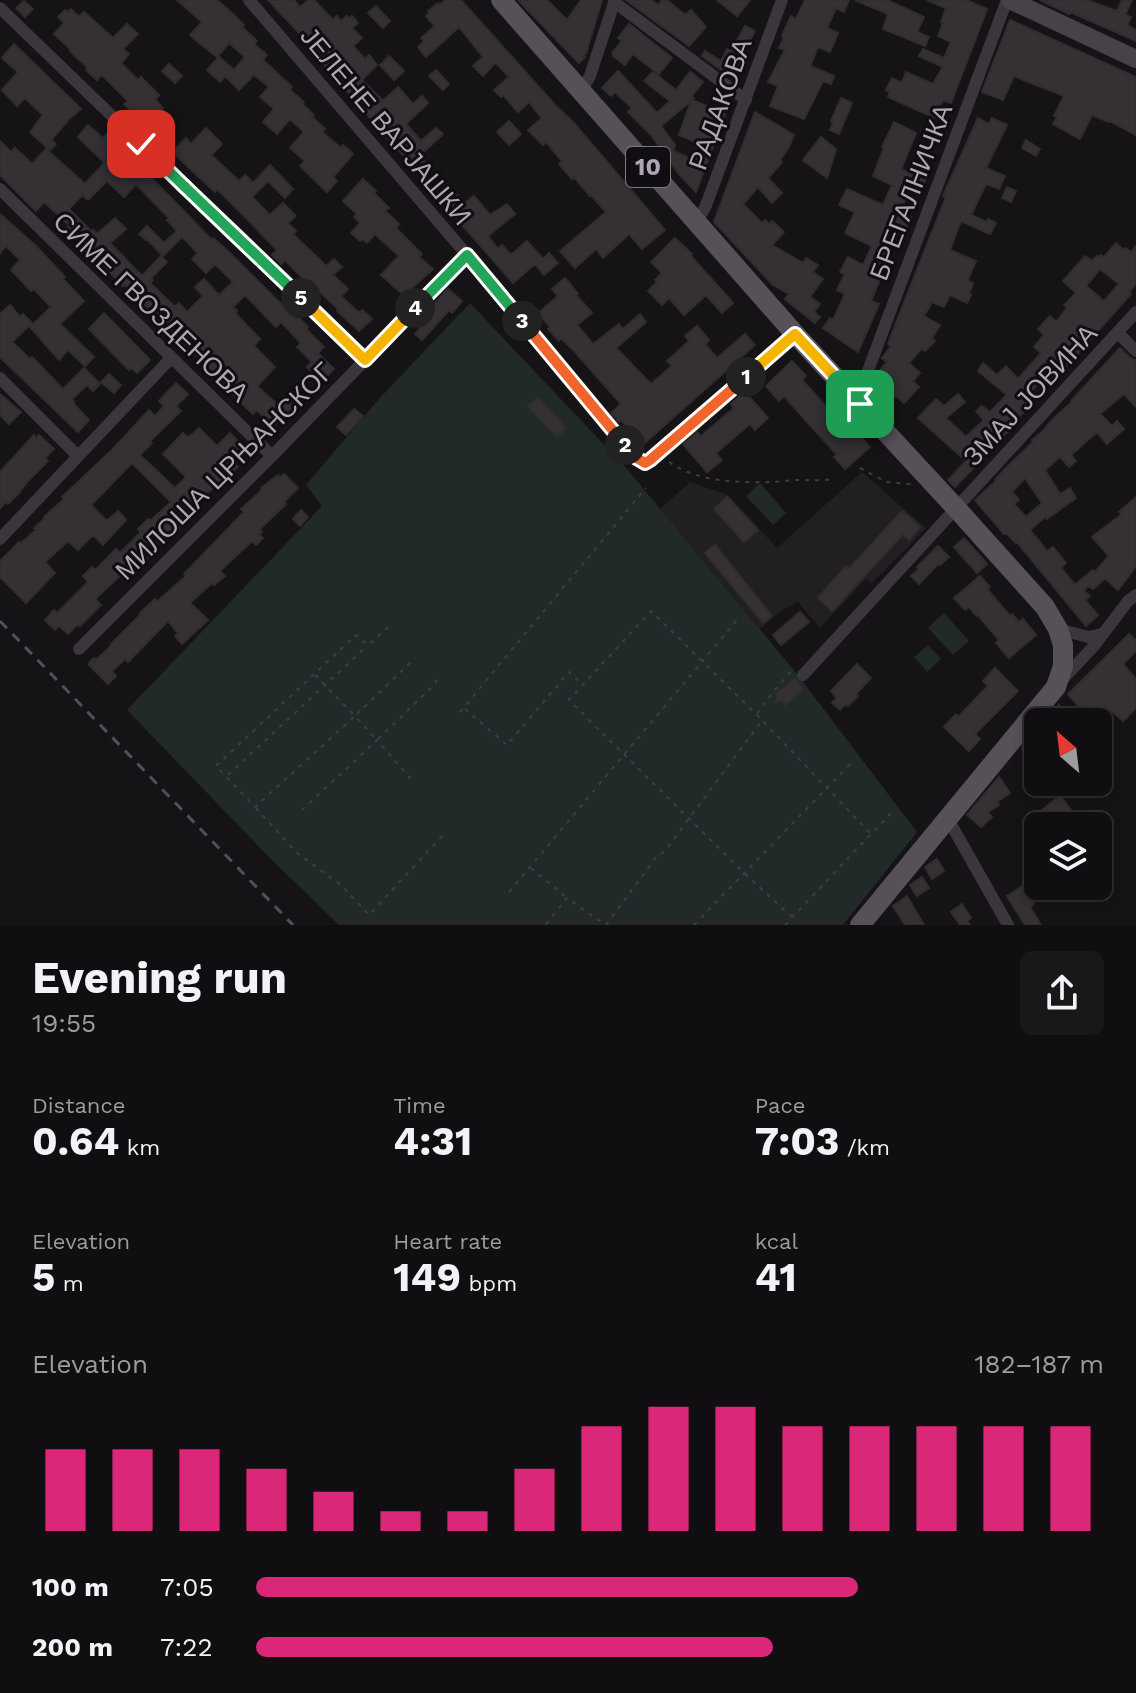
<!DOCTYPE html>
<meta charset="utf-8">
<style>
body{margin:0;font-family:"Work Sans",sans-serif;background:#191719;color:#f1f3f6;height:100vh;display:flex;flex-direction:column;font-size:30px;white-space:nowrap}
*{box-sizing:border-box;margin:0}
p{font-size:26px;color:#9c9c9f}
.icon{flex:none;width:44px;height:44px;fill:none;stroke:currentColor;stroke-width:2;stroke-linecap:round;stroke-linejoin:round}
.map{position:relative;height:925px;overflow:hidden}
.side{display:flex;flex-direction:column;background:#100e10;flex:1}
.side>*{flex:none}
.needle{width:52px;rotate:332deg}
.buttons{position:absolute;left:1024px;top:708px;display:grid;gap:16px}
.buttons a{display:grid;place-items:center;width:88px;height:88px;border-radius:12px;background:#100e10;box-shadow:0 4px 12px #0003,0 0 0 2px #302e30;font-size:40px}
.pin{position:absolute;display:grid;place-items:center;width:68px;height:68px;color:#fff;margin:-34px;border-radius:16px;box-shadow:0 4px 12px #0006}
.km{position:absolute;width:40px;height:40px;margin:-20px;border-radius:50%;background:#222;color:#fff;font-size:22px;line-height:40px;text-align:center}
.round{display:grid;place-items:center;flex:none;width:84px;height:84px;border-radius:12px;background:#191719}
.headline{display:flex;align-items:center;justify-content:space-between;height:136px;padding:0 32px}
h1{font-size:44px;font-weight:700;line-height:60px}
.figures{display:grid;grid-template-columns:repeat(3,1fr);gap:12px;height:136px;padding:8px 32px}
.figures div{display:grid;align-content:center}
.figures b{font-size:40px;font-weight:700}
.figures small{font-size:22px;font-weight:400}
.figures p{font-size:22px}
.chart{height:224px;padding:16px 32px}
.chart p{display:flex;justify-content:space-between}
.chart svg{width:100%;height:144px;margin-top:8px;stroke:#db2777;stroke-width:6}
ul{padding:0 32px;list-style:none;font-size:26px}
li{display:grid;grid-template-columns:128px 96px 1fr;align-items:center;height:60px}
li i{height:20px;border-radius:10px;background:#db2777}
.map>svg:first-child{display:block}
.built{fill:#221f22}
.green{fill:#212929}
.building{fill:#343034;stroke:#302d31;stroke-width:2;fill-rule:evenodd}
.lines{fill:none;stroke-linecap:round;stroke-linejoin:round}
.path{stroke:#403c43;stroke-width:2;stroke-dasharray:4 6;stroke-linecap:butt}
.street{stroke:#3a363c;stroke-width:12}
.secondary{stroke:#47424a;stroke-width:18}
.primary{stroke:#565059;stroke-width:20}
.rail{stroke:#544f57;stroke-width:3;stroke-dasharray:10 8;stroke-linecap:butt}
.split-1-casing{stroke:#fff;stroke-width:16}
.split-2-casing{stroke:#fff;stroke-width:16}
.split-3-casing{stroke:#fff;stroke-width:16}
.split-4-casing{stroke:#fff;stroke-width:16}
.split-5-casing{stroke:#fff;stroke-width:16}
.split-6-casing{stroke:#fff;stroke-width:16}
.split-7-casing{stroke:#fff;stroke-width:16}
.split-1{stroke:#f5b400;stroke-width:10}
.split-2{stroke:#f0652b;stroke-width:10}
.split-3{stroke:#f0652b;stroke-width:10}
.split-4{stroke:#22a559;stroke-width:10}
.split-5{stroke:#f5b400;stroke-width:10}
.split-6{stroke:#22a559;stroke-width:10}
.split-7{stroke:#22a559;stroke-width:10}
.labels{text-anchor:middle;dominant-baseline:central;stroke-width:6;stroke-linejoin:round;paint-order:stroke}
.shield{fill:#100e10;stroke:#7f7884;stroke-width:2}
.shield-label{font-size:24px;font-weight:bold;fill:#afa5b5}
.street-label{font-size:26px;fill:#afa5b5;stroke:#100e10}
</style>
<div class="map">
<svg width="1136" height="925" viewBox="0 0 1136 925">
<rect width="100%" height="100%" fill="#151315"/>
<!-- built -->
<polygon class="built" points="862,472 926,528 872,583 866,579 820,628 798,602 782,610 760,629 660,509 690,482 728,495 777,548"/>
<!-- green -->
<g class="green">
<polygon points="470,303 628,470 797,674 917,832 843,925 339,925 269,857 127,710 322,506 306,485 378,400"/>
<polygon points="760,483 786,513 773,525 746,496"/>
<polygon points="944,613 969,641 953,655 928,628"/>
<polygon points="928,645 941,659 927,672 914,657"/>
</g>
<!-- building -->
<g class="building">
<polygon points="177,0 217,0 233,14 244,25 242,27 257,41 254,44 267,55 263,60 292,87 290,90 304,102 302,104 314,115 312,117 325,129 322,132 341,148 343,145 353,154 333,177 337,181 327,192 300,166 305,161 290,148 304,132 290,119 277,134 263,122 274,109 260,97 269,87 254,75 239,90 225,76 220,82 207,70 219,57 234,70 245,57 229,43 217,57 204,47 190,35 202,22"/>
<polygon points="268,0 294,0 300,7 308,0 314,0 333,20 337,16 341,21 347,16 350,18 352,16 358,23 352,28 362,38 353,46 365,59 369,55 377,65 362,80 383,101 398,87 413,104 422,96 428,103 406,124 421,141 436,128 443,134 419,156 427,164 418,172 302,40 304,38"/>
<polygon points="445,0 461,0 556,106 573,122 665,230 642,249 629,234 603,258 596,249 575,268 560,251 606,212 591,195 590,196 574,177 572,179 559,164 562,161 546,142 543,145 528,130 542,118 529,102 518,112 503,95 501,97 494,90 509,77 497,64 495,63 483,76 473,66 483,57 459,27 426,57 418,47 424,41 421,38 435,26 426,16 429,13 428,11 438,3 440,5"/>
<polygon points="518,0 547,0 567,20 581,0 602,0 586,53 583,55 585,57 579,63"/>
<polygon points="626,0 651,0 658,5 663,0 667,0 685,15 691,10 706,27 689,46"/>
<polygon points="717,0 750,0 737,16"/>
<polygon points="805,0 849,0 844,12 836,8 827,28 838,33 830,52 818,47 810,66 834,76 831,84 823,81 804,119 770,106 778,86 768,82 785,50 779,48 784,37 782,36 784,31 791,16 796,19"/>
<polygon points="855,0 887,0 924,17 917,32 929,37 925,46 883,29 888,14"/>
<polygon points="927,0 966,0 987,9 951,103 943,100 935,118 888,97 890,92 886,90 892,78 902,83 906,72 933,84 943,67 919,56 923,49 944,58 951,42 938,36 943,23 941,22 946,8"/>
<polygon points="1040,0 1087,0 1117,11 1122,0 1132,0 1125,15 1131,17 1127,25 1136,30 1136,41 1070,12 1069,14"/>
<polygon points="24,1 33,9 25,17 16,8"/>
<polygon points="376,6 390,21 383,28 368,13"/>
<polygon points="71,9 79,17 84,12 113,38 127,24 138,34 123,49 129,54 121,63 138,80 141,77 159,95 155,99 163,108 161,110 166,115 152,129 124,104 128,101 102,75 97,80 86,70 88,68 70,51 71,50 54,34 64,23 58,17 65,10 68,12"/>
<polygon points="1010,20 1136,77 1136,135 1110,121 1109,122 1092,115 1080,139 1053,124 1057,117 1054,116 1064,96 1014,76 1003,100 982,92"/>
<polygon points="629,24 672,58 659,74 633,54 625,65 613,56 614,55 612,53 622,41 618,38"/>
<polygon points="745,26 755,31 742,56 743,57 738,68 729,64 724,72 702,56 705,51 721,61 727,49 731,51"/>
<polygon points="14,44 81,109 69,119 51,140 56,144 50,150 30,132 43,115 25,98 17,106 2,90 18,72 2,58"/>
<polygon points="389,56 404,71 394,80 380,65"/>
<polygon points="169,64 182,76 175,83 162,71"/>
<polygon points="436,70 449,84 443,90 429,76"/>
<path d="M 618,71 L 657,113 L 670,101 L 644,81 L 653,72 L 676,90 L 690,72 L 703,82 L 691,97 L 694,98 L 692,100 L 725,114 L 696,192 L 679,174 L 651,135 L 628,112 L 632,108 L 615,92 L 611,96 L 602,88 ZM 691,101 L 679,135 L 698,143 L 692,159 L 673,151 L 675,145 L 661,126 Z"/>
<polygon points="841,98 852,103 839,134 830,130 833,122 831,121"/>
<polygon points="755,112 794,135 789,147 780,160 782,162 768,178 782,193 772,203 758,187 743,204 762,223 765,220 769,224 772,221 784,232 772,245 803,263 806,258 818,265 813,272 823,279 810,297 820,304 814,312 820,317 815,323 785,299 789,294 773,285 714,222"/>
<polygon points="978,118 989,124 992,118 1007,125 986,168 1005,176 999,189 986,184 971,215 987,222 988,219 996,223 990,234 961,221 950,250 976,261 967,281 973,283 969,294 971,295 967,303 950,295 944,307 932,302 924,316 940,325 932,338 935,341 925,351 922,348 909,363 920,373 913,381 919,387 904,403 896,396 893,399 873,383 876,375 887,362 882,358 891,346 888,344 894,328 946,197 943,196"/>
<polygon points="509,121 521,134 509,145 497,132"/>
<polygon points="894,122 916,133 901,169 926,179 921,190 911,186 899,213 911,217 900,243 893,240 877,278 880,279 871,301 879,304 858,352 823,328 830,318 833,320 845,294 837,290 845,274 840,272 848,257 863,265 872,246 845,233 855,212 839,205 847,189 883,205 892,185 873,176 884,148 882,147"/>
<polygon points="88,125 103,138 108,133 120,145 104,162 78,137"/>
<polygon points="206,128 222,144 211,155 239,181 245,175 253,183 270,165 293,189 285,198 268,181 252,197 270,215 283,203 296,216 288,223 296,231 293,234 326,266 334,259 342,267 333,275 348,289 341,296 359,313 362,310 372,319 359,331 337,311 338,309 318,290 316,292 285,260 281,264 272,255 277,250 244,216 217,189 215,192 172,152 186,138 191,144"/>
<polygon points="821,137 836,149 827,178 803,160"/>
<polygon points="1026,140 1040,149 1036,156 1022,148"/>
<path d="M 0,141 L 11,152 L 15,148 L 32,164 L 46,149 L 85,184 L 108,159 L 125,174 L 137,163 L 212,240 L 213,238 L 230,253 L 295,318 L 297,316 L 308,327 L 306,329 L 324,347 L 318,353 L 334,369 L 322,381 L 307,367 L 312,362 L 297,347 L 301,343 L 281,322 L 276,327 L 245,295 L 233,307 L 237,311 L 235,313 L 260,339 L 254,346 L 275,367 L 257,386 L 277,404 L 284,396 L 294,406 L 273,427 L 257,410 L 253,414 L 235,397 L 210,370 L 211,369 L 173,334 L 140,300 L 125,285 L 123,286 L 92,254 L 90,255 L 65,229 L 69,225 L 44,202 L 36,211 L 0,175 ZM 107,181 L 124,197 L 136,184 L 169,218 L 167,220 L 177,231 L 164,243 L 147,226 L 139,234 L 146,240 L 147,239 L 163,256 L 182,237 L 198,253 L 192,259 L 206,273 L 215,264 L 233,282 L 219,295 L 204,279 L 195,287 L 203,296 L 187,312 L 179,303 L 175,307 L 150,283 L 153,280 L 151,278 L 167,262 L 161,256 L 142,276 L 110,243 L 126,229 L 115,218 L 97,234 L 93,230 L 92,232 L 69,209 L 82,195 L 88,200 Z"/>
<polygon points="363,179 376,191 374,193 389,208 385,211 399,224 396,228 422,254 419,257 433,269 411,289 415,294 409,300 381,275 399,256 375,234 367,243 362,239 360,241 351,233 360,223 354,217 357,214 343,201"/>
<polygon points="447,184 465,203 474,196 490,215 507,204 515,214 488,236 498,249 502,245 511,255 527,241 543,259 549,253 558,263 544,275 535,264 513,283 435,194"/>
<polygon points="1007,187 1016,191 1011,202 1002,198"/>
<polygon points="0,214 36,246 65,277 63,279 84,301 60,324 94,357 85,366 68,350 59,360 30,327 51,307 34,289 31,291 11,270 20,260 6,246 0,253"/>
<polygon points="675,238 692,254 690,255 733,303 722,313 706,295 684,315 669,298 662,305 648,291 657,282 655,280 662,273 651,262"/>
<path d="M 1116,243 L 1124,250 L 1125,248 L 1131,252 L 1136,246 L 1136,284 L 1129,292 L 1131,294 L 1062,371 L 1061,370 L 1046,386 L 1040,381 L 1026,398 L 1031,403 L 1012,425 L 1013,427 L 1002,437 L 1000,435 L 980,454 L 983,458 L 955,487 L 948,480 L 966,461 L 918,418 L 936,399 L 944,406 L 958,394 L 965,402 L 946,418 L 966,437 L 984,420 L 976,411 L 982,406 L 990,412 L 1007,395 L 978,371 L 983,363 L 997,375 L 1006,366 L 1018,379 L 1041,353 L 1034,347 L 1044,335 L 1038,329 L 1050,316 L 1056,322 L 1067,308 L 1064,305 L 1076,293 L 1063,281 L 1085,256 L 1092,261 L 1097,256 L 1099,257 L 1101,255 L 1104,257 ZM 1100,269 L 1119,284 L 1104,301 L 1086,286 Z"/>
<polygon points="565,278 578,294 576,295 592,313 577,325 593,344 619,324 623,329 640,314 646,322 616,348 651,384 672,366 667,361 689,341 685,336 697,326 709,340 705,344 717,358 745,334 755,345 640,447 631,436 634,434 621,420 619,422 611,413 621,404 575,352 561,338 559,341 548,329 550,327 538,313 558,296 552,289"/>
<polygon points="448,289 462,301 452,313 449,310 422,340 415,334 426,322 424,321 430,314 427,312"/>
<polygon points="10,305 20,317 23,314 32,323 12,342 30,359 32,357 63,389 84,368 100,384 93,391 87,385 72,399 74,402 73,403 89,420 78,432 0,357 0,314"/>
<polygon points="104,313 150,360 137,373 131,368 129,370 89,329"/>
<path d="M 1120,348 L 1130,358 L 1136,360 L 1136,407 L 1124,394 L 1100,414 L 1112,426 L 1117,421 L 1124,429 L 1107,444 L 1097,432 L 1071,455 L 1076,461 L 1069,467 L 1060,457 L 1045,470 L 1060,494 L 1070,488 L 1076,498 L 1047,519 L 1045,517 L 1030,530 L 1047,551 L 1053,547 L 1066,563 L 1061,568 L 1075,585 L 1093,570 L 1095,572 L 1109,556 L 1092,537 L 1122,514 L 1119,512 L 1136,497 L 1136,566 L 1118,590 L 1105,578 L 1093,589 L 1088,586 L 1084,591 L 1090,596 L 1085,600 L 1098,615 L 1086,626 L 1017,542 L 1016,543 L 1006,533 L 1004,534 L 975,500 L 996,481 L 995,480 L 1004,470 L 1033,442 L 1032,440 L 1041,433 L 1055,417 L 1072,402 L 1071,401 ZM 1025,478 L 1042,503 L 1026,517 L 1014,504 L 1019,500 L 1012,492 Z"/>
<polygon points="792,361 806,376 802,380 855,438 859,435 870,447 845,469 834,457 837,455 784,396 779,401 766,386"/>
<polygon points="109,374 121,385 114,393 101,382"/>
<polygon points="176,383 188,394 176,406 181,411 150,441 152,443 140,455 175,488 186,477 163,454 183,433 187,437 193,434 199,428 217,446 230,433 245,449 237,457 239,459 235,464 238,467 205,495 185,516 188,519 172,536 169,533 160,542 145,556 148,558 142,565 137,560 95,599 101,605 80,626 78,624 68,634 59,626 55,630 45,620 54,610 57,613 88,582 83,576 92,567 95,570 116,549 120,553 141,532 138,529 148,519 150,521 171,502 132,463 91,505 107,521 118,511 126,520 103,545 93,535 78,550 68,541 45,562 55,573 26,603 0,577 0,561 19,542 21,543 36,530 34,528 45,518 44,517 64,499 62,497 112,450 149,410 155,416 164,406 159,401"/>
<polygon points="745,392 768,418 755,430 750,424 716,453 722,460 707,472 683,444 697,432 701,436 734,408 731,404"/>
<polygon points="0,394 21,412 9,424 0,415"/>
<polygon points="538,397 566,428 557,437 528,406"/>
<polygon points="354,409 363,416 346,435 337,427"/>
<polygon points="34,435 36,438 39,435 54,449 45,458 48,461 27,482 19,493 8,504 6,502 0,508 0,472"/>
<polygon points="284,474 298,488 284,502 286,504 260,529 262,532 259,535 263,538 256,545 252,541 220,571 225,576 214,585 212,583 190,603 208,620 182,644 175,636 178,633 168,621 128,662 125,659 112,671 116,676 108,684 88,664 94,658 96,660 112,645 111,644 141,614 140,613 155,599 157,601 160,599 186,576 184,574 244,512 241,509 262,490 261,488 278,475 281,477"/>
<polygon points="727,497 758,530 744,542 714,509"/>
<polygon points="301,510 308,517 300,526 293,519"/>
<polygon points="902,511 920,527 909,540 903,534 832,611 818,598 846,566 849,569"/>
<polygon points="964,538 987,564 977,573 954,547"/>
<polygon points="715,545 772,616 763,623 705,553"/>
<polygon points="938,546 949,557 940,565 938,564 919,584 911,576 919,569 917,567"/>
<polygon points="980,576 990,587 987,589 1010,616 1012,614 1019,622 1023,619 1036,635 1009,658 996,643 999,640 977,614 976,616 969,607 965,610 954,598"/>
<polygon points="800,612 809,622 781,645 773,635"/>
<polygon points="1129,634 1136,640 1136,651 1123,664 1136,679 1136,708 1123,721 1113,712 1095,722 1092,722 1068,694"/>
<polygon points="857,664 871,678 856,694 858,696 848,706 846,704 840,710 832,703 837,698 831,691"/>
<polygon points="995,668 1018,691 975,734 980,739 969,751 944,727 956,714 958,717 988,686 983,681"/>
<polygon points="795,679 803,690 785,705 782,700 776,702 777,696 776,693"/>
<polygon points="1059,705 1072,722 1045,722 1052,714"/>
<polygon points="1030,739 1034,744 1038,741 1038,768 1022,748"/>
<polygon points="999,777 1010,793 997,802 999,805 988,812 992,817 981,827 967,815"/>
<polygon points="1060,796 1084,826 1054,826 1042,810"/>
<polygon points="937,859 944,871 932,879 925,867"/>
<polygon points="922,877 929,888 917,896 910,885"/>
<polygon points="1024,885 1034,904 1030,907 1041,925 1025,925 1007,896"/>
<polygon points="907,896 924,925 905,925 893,906"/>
<polygon points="962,904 971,918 967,921 970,925 960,925 951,912"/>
</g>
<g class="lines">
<!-- path -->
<g class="path">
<path d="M 669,462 C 698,482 737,483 772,482 C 780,482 788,480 796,480 C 809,480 821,481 834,479"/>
<polyline points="860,468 886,482 911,484"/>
<polyline points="388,627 368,645 356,635 216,766 255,807 355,716 377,740 435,684 439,676"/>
<polyline points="315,675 355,716 415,658"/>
<polyline points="465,709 507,745 569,672 582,684"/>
<polyline points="460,712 646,488"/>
<polyline points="757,714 773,692 793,669"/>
<polyline points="228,775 367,646"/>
<polyline points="256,808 297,853 342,886 369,915 443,835"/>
<polyline points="302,810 377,740 412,780"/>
<polyline points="531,868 566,897"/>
<polyline points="509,892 737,620"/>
<polyline points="792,917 744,873 569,700 651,611 757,715 871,834"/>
<polyline points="546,924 567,898 604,924"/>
<polyline points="606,925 657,856 665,851 760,723"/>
<polyline points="694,925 853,761"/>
<polyline points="785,925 892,812"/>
</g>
<!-- street -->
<g class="street">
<polyline points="249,0 467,255 639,460 645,463 654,458 795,334"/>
<polyline points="614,2 746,100"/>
<polyline points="0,8 365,360"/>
<polyline points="582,90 590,76 615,0"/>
<polyline points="0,189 272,456"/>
<polyline points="696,221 705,208 782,0"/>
<polyline points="1118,333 1136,351"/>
<polyline points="0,378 78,456"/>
<polyline points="857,400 1007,0"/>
<polyline points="0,539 171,358"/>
<polyline points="1058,629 1088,637 1102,634"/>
<polyline points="79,649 272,456 467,255"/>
<polyline points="803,675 1136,312"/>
<polyline points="1062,680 1094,646 1128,601 1136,595"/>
<polyline points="948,819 1008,925"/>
</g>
<!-- secondary -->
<polyline class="secondary" points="1010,0 1136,59"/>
<!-- primary -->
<polyline class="primary" points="501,0 795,334 956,508 1045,607 1058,629 1063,645 1063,666 1056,687 860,925"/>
<!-- rail -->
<polyline class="rail" points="0,621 293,925"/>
</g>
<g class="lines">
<defs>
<polyline id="split-1" points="746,377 795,334 860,404"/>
<polyline id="split-2" points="625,445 635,457 645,463 650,460 746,377"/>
<polyline id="split-3" points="522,321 625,445"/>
<polyline id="split-4" points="415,308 467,255 522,321"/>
<polyline id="split-5" points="301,298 365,360 415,308"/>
<polyline id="split-6" points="185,187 301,298"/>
<polyline id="split-7" points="141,144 185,187"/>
</defs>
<!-- split-1 casing -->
<use href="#split-1" class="split-1-casing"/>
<!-- split-2 casing -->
<use href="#split-2" class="split-2-casing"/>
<!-- split-3 casing -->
<use href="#split-3" class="split-3-casing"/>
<!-- split-4 casing -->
<use href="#split-4" class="split-4-casing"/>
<!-- split-5 casing -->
<use href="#split-5" class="split-5-casing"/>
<!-- split-6 casing -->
<use href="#split-6" class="split-6-casing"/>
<!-- split-7 casing -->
<use href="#split-7" class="split-7-casing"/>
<!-- split-1 -->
<use href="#split-1" class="split-1"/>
<!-- split-2 -->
<use href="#split-2" class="split-2"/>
<!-- split-3 -->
<use href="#split-3" class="split-3"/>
<!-- split-4 -->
<use href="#split-4" class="split-4"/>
<!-- split-5 -->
<use href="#split-5" class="split-5"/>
<!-- split-6 -->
<use href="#split-6" class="split-6"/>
<!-- split-7 -->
<use href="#split-7" class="split-7"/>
</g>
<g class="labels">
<!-- shield labels -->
<rect class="shield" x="626" y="147" width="44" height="40" rx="6"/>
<g class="shield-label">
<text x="648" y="167">10</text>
</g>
<!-- street labels -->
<g class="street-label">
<text transform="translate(720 104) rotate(-70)">РАДАКОВА</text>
<text transform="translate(386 126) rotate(50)">ЈЕЛЕНЕ ВАРЈАШКИ</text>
<text transform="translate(911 192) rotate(-69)">БРЕГАЛНИЧКА</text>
<text transform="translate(151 307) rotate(44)">СИМЕ ГВОЗДЕНОВА</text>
<text transform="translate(1030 395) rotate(-47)">ЗМАЈ ЈОВИНА</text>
<text transform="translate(224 471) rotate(-45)">МИЛОША ЦРЊАНСКОГ</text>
</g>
</g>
</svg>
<div class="buttons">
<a><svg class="needle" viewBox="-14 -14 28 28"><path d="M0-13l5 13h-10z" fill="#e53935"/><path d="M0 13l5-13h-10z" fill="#9c9c9f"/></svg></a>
<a><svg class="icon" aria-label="layers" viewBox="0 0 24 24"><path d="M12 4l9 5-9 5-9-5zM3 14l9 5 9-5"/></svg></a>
</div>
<div class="pin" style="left:860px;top:404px;background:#1e9e55"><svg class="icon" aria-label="arrive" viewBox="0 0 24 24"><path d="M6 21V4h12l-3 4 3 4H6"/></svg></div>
<div class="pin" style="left:141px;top:144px;background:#d93025"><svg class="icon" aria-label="check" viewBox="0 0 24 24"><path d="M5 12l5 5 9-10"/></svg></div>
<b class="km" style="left:746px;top:377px">1</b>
<b class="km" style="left:625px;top:445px">2</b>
<b class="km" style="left:522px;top:321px">3</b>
<b class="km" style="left:415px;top:308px">4</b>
<b class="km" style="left:301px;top:298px">5</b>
</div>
<section class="side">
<div class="headline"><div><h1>Evening run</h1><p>19:55</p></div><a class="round"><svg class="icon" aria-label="share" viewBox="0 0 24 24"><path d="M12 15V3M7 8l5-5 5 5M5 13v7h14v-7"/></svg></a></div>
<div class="figures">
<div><p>Distance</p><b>0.64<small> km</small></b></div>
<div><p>Time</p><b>4:31</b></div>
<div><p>Pace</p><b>7:03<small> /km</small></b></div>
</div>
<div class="figures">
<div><p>Elevation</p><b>5<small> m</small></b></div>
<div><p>Heart rate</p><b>149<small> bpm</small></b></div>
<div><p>kcal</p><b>41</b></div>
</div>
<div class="chart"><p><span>Elevation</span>182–187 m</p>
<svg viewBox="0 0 160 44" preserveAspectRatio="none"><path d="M5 44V19M15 44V19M25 44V19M35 44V25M45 44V32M55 44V38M65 44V38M75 44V25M85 44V12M95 44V6M105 44V6M115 44V12M125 44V12M135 44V12M145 44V12M155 44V12"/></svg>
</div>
<ul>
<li><b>100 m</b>7:05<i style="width:71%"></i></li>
<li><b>200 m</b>7:22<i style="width:61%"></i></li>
</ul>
</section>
